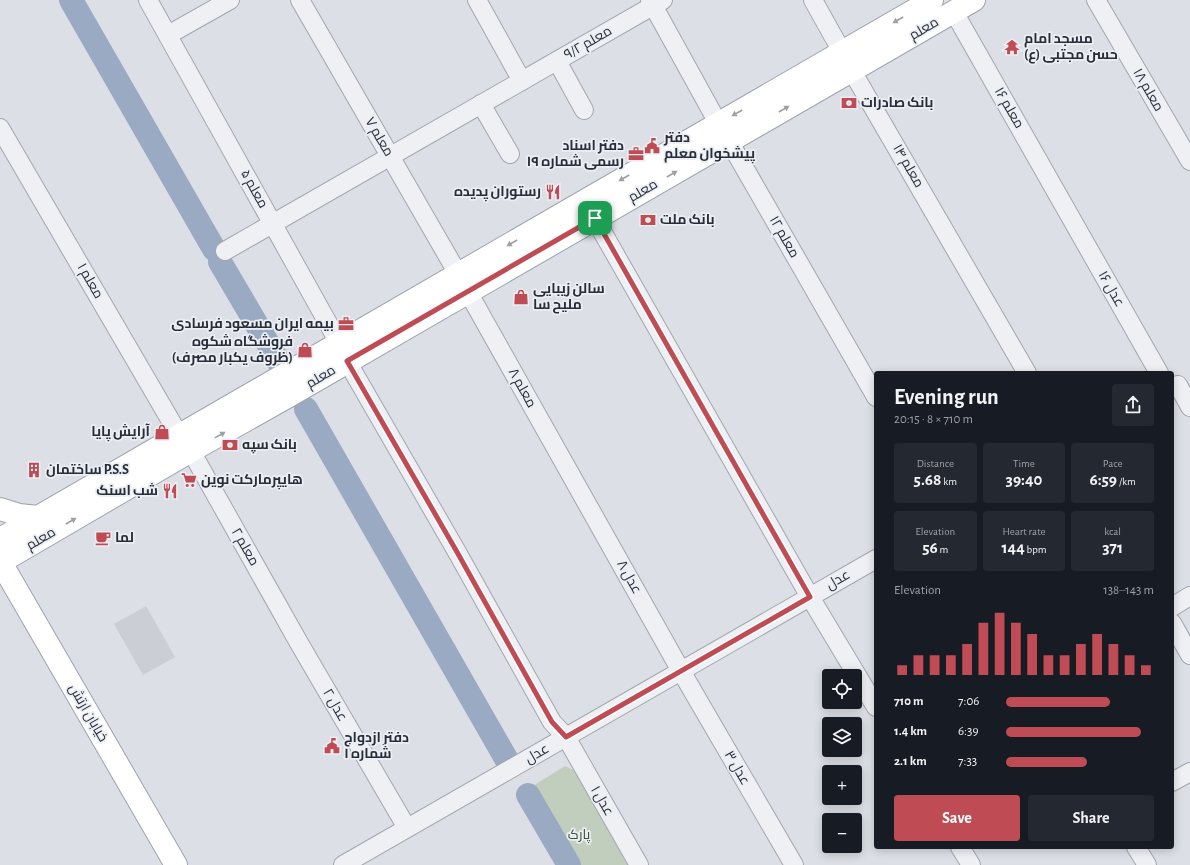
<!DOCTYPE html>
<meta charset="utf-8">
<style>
body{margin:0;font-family:"Alegreya Sans",Cairo,sans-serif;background:#242831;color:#f1f3f6;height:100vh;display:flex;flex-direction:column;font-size:15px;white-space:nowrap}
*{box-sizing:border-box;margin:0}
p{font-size:13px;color:#9ea1a6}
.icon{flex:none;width:22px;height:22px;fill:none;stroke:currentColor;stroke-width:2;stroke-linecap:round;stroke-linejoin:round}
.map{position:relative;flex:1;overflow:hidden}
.details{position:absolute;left:874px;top:371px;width:300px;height:478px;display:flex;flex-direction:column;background:#171b24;border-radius:4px;box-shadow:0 2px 10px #0003}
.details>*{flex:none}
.fabs{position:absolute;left:822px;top:669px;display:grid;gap:8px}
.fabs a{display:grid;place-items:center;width:40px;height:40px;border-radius:4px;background:#171b24;box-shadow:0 2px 10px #0003;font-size:20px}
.pin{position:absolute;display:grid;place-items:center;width:34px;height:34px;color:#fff;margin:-17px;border-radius:8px;box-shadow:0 2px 6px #0006}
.round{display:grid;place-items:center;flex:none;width:42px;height:42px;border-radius:4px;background:#242831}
.summary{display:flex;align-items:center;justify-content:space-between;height:68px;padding:0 20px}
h1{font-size:22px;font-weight:700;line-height:30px}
.stats{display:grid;grid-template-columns:repeat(3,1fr);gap:6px;height:68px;padding:4px 20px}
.stats div{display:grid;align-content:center;border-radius:4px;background:#242831;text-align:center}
.stats b{font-size:17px;font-weight:700}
.stats small{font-size:11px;font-weight:400}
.stats p{font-size:11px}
.chart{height:112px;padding:8px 20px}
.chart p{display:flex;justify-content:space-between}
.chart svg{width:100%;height:72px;margin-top:4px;stroke:#bf4c54;stroke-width:6}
.action{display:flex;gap:8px;margin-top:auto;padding:8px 20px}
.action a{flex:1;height:46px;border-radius:4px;background:#bf4c54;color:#fff;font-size:16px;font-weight:700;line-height:46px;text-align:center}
.action a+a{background:#242831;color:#f1f3f6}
ul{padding:0 20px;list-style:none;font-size:13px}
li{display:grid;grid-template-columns:64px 48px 1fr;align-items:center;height:30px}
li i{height:10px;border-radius:5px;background:#bf4c54}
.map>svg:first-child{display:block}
.built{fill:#cbced5}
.green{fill:#c1cebe}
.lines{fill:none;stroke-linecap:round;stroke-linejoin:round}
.river{stroke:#9aaac2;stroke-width:24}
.minor-casing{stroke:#a2a6ae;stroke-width:20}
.major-casing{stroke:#9da3af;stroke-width:24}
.minor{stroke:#eef0f4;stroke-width:18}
.major{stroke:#fff;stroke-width:22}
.oneway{fill:#9ea0a6}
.route-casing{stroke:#fff;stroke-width:8}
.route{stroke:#bf4c54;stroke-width:5}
.labels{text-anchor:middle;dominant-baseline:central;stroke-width:3.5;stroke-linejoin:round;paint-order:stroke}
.street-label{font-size:14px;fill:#282d39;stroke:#ebeef3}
.poi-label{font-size:14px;font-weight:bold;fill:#282d39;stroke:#ebeef3;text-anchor:start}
.park-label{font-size:14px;fill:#3a5436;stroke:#ebeef3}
</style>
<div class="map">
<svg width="1190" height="865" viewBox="0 0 1190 865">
<rect width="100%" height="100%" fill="#dcdfe5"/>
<!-- built -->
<polygon class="built" points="146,606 175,657 143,675 114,624"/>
<!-- green -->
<polygon class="green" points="565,766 575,771 629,865 562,865 523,792"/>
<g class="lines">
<!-- river -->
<g class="river">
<polyline points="71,0 214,249"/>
<polyline points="220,262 280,364"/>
<polyline points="306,409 508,762"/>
<polyline points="528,795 569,865"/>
</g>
<defs>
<g id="minor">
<polyline points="148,0 339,343"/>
<polyline points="300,0 458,274"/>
<polyline points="477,0 522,81"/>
<polyline points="650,0 718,123"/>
<polyline points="813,0 842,52"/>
<polyline points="1096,0 1190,161"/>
<polyline points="954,12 1159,373"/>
<polyline points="168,35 230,0"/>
<polyline points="557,61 584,110"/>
<polyline points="852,71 1027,373"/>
<polyline points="481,104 510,154"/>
<polyline points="0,128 179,435"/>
<polyline points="729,141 876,397"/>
<polyline points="595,219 810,597 876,707"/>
<polyline points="225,251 663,0"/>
<polyline points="468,292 681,671 794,865"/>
<polyline points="347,361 457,552 552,722 566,737 639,865"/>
<polyline points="1178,385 1190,407"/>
<polyline points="191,451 299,643 407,828"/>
<polyline points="1172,607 1190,596"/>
<polyline points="1172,623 1190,655"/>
<polyline points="1172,782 1190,772"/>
<polyline points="960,847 971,865"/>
<polyline points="1136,847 1147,865"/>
<polyline points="343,865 876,559"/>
</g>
<g id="major">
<polyline points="0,509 19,515 38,517"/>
<polyline points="0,539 932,0"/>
<polyline points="0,561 176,865"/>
<polyline points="1,562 191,451 289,396 974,0"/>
</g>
</defs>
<!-- minor casing -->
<use href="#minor" class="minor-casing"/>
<!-- major casing -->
<use href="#major" class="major-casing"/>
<!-- minor -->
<use href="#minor" class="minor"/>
<!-- major -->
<use href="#major" class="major"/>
</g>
<!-- one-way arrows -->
<defs><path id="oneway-solid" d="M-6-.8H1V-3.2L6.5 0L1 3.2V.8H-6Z"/></defs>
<g class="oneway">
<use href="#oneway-solid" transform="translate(898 20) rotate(150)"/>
<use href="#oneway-solid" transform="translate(784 109) rotate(-30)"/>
<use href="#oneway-solid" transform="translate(737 113) rotate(150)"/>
<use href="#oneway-solid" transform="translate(672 174) rotate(-30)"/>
<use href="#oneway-solid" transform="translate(624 178) rotate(150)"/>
<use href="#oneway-solid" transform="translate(512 243) rotate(150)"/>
<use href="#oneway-solid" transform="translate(220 435) rotate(-29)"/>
<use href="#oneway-solid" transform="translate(71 521) rotate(-30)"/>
</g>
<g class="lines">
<defs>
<polygon id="route" points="595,218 810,597 566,737 552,722 457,552 347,361"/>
</defs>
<!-- route casing -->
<use href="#route" class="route-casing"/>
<!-- route -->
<use href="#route" class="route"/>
</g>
<!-- icons -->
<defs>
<symbol id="temple-bare" viewBox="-9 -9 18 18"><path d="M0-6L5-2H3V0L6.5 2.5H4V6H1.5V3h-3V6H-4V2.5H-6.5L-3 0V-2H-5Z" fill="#bf4c54" stroke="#ebeef3" stroke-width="2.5" paint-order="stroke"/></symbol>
<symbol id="bank-bare" viewBox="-9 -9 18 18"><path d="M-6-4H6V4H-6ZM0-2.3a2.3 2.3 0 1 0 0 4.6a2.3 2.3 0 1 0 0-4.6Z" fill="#bf4c54" stroke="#ebeef3" stroke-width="2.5" paint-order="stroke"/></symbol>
<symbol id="civic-bare" viewBox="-9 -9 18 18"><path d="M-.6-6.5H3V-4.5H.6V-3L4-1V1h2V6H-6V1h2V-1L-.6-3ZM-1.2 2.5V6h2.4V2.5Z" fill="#bf4c54" stroke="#ebeef3" stroke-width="2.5" paint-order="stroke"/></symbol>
<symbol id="office-bare" viewBox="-9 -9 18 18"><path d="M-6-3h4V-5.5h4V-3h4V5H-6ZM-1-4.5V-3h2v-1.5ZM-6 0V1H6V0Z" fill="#bf4c54" stroke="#ebeef3" stroke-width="2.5" paint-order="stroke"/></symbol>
<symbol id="restaurant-bare" viewBox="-9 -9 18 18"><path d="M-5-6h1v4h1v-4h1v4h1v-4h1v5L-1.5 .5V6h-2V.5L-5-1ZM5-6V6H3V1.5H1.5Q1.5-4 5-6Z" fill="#bf4c54" stroke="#ebeef3" stroke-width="2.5" paint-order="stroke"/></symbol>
<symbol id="shop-bare" viewBox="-9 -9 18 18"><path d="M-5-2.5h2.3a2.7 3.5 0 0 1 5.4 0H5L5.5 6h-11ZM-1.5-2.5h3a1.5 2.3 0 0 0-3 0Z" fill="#bf4c54" stroke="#ebeef3" stroke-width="2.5" paint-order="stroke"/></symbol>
<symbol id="building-bare" viewBox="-9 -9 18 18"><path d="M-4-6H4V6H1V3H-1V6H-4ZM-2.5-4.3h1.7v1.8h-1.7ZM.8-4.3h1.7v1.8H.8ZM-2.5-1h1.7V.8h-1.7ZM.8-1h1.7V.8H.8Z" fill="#bf4c54" stroke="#ebeef3" stroke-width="2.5" paint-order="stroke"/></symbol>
<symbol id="supermarket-bare" viewBox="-9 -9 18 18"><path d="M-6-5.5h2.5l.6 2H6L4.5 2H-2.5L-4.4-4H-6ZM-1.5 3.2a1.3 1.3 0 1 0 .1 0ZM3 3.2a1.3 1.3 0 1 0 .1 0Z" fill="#bf4c54" stroke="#ebeef3" stroke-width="2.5" paint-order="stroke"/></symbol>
<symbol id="cafe-bare" viewBox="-9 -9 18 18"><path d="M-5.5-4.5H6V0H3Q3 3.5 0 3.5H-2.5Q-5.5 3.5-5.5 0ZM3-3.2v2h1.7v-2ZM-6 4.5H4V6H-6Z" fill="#bf4c54" stroke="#ebeef3" stroke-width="2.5" paint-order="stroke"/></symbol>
</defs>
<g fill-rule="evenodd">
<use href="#temple-bare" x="1001" y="36" width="22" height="22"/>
<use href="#bank-bare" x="838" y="92" width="22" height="22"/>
<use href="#civic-bare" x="641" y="135" width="22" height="22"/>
<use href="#office-bare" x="625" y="143" width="22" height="22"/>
<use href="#restaurant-bare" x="542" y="181" width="22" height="22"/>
<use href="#bank-bare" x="637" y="209" width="22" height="22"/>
<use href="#shop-bare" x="510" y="286" width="22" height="22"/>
<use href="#office-bare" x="335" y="313" width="22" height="22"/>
<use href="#shop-bare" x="294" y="339" width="22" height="22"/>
<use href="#shop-bare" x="151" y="421" width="22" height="22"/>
<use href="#bank-bare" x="219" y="434" width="22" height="22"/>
<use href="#building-bare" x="23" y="459" width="22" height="22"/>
<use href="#supermarket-bare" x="178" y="469" width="22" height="22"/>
<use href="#restaurant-bare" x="159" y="480" width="22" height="22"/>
<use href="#cafe-bare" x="92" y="527" width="22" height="22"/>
<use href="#civic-bare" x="321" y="735" width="22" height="22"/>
</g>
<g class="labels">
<!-- street labels -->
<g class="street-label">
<text transform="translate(924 29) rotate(-30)">معلم</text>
<text transform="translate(588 43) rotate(-30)">معلم ۹/۲</text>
<text transform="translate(1148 90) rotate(60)">معلم ۱۸</text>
<text transform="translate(1009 108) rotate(60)">معلم ۱۶‌</text>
<text transform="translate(379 137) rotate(60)">معلم ۷</text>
<text transform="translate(908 166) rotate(60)">معلم ۱۴</text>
<text transform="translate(254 189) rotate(61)">معلم ۵</text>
<text transform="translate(643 191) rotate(-30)">معلم</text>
<text transform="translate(784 237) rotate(60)">معلم ۱۲</text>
<text transform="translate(90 281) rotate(60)">معلم ۱</text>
<text transform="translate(1111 289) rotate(60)">عدل ۱۶</text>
<text transform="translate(321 377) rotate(-31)">معلم</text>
<text transform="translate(522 388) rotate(61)">معلم ۸</text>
<text transform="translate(41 539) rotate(-30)">معلم</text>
<text transform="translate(245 547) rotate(60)">معلم ۲</text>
<text transform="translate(629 577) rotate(61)">عدل ۸</text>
<text transform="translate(838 580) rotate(-30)">عدل</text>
<text transform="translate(335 705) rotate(60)">عدل ۲</text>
<text transform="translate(88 713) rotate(60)">خیابان ارتش</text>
<text transform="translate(537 754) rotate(-30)">عدل</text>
<text transform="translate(737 768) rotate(60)">عدل ۳</text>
<text transform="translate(602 801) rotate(60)">عدل ۱</text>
</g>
<!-- poi labels -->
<g class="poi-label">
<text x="1024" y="39">مسجد امام<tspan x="1024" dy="16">حسن مجتبی (ع)</tspan></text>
<text x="861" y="103">بانک صادرات</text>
<text x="664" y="138">دفتر<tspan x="664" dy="16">پیشخوان معلم</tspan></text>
<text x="624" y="146" text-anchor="end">دفتر اسناد<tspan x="624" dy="16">رسمی شماره ۱۹</tspan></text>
<text x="541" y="192" text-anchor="end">رستوران پدیده</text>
<text x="660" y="220">بانک ملت</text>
<text x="533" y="289">سالن زیبایی<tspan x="533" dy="16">ملیح سا</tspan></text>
<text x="334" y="324" text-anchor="end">بیمه ایران مسعود فرسادی</text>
<text x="293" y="342" text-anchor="end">فروشگاه شکوه<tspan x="293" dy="16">(ظروف یکبار مصرف)</tspan></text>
<text x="150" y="432" text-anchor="end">آرایش پایا</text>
<text x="242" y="445">بانک سپه</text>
<text x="46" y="470">ساختمان P.S.S</text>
<text x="201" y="480">هایپرمارکت نوین</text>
<text x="158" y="491" text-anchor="end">شب اسنک</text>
<text x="115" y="538">لما</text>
<text x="344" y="738">دفتر ازدواج<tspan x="344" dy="16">شماره ۱</tspan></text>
</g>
<!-- park labels -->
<g class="park-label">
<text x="579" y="835">پارک</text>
</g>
</g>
</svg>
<div class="fabs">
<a><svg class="icon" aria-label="locate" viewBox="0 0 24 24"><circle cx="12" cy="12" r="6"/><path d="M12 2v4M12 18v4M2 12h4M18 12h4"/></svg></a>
<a><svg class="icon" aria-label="layers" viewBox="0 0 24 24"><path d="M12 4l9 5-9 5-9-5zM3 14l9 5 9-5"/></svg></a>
<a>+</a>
<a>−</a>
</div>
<div class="pin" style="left:595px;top:218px;background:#1e9e55"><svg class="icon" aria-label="arrive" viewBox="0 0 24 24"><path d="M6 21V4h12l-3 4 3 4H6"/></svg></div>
<section class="details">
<div class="summary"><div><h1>Evening run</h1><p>20:15 · 8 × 710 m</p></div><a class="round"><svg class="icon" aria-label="share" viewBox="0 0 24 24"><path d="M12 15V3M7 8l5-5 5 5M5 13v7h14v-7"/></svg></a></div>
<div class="stats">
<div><p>Distance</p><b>5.68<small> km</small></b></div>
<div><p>Time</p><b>39:40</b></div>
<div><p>Pace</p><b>6:59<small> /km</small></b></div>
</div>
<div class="stats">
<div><p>Elevation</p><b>56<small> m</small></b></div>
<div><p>Heart rate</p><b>144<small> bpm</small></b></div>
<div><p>kcal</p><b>371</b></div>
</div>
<div class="chart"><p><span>Elevation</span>138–143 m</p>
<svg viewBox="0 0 160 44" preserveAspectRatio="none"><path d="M5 44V38M15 44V32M25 44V32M35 44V32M45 44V25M55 44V12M65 44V6M75 44V12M85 44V19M95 44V32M105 44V32M115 44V25M125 44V19M135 44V25M145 44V32M155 44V38"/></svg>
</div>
<ul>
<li><b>710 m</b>7:06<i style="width:70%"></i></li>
<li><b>1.4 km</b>6:39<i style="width:91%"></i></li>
<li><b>2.1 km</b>7:33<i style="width:55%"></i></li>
</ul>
<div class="action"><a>Save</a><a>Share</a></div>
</section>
</div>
